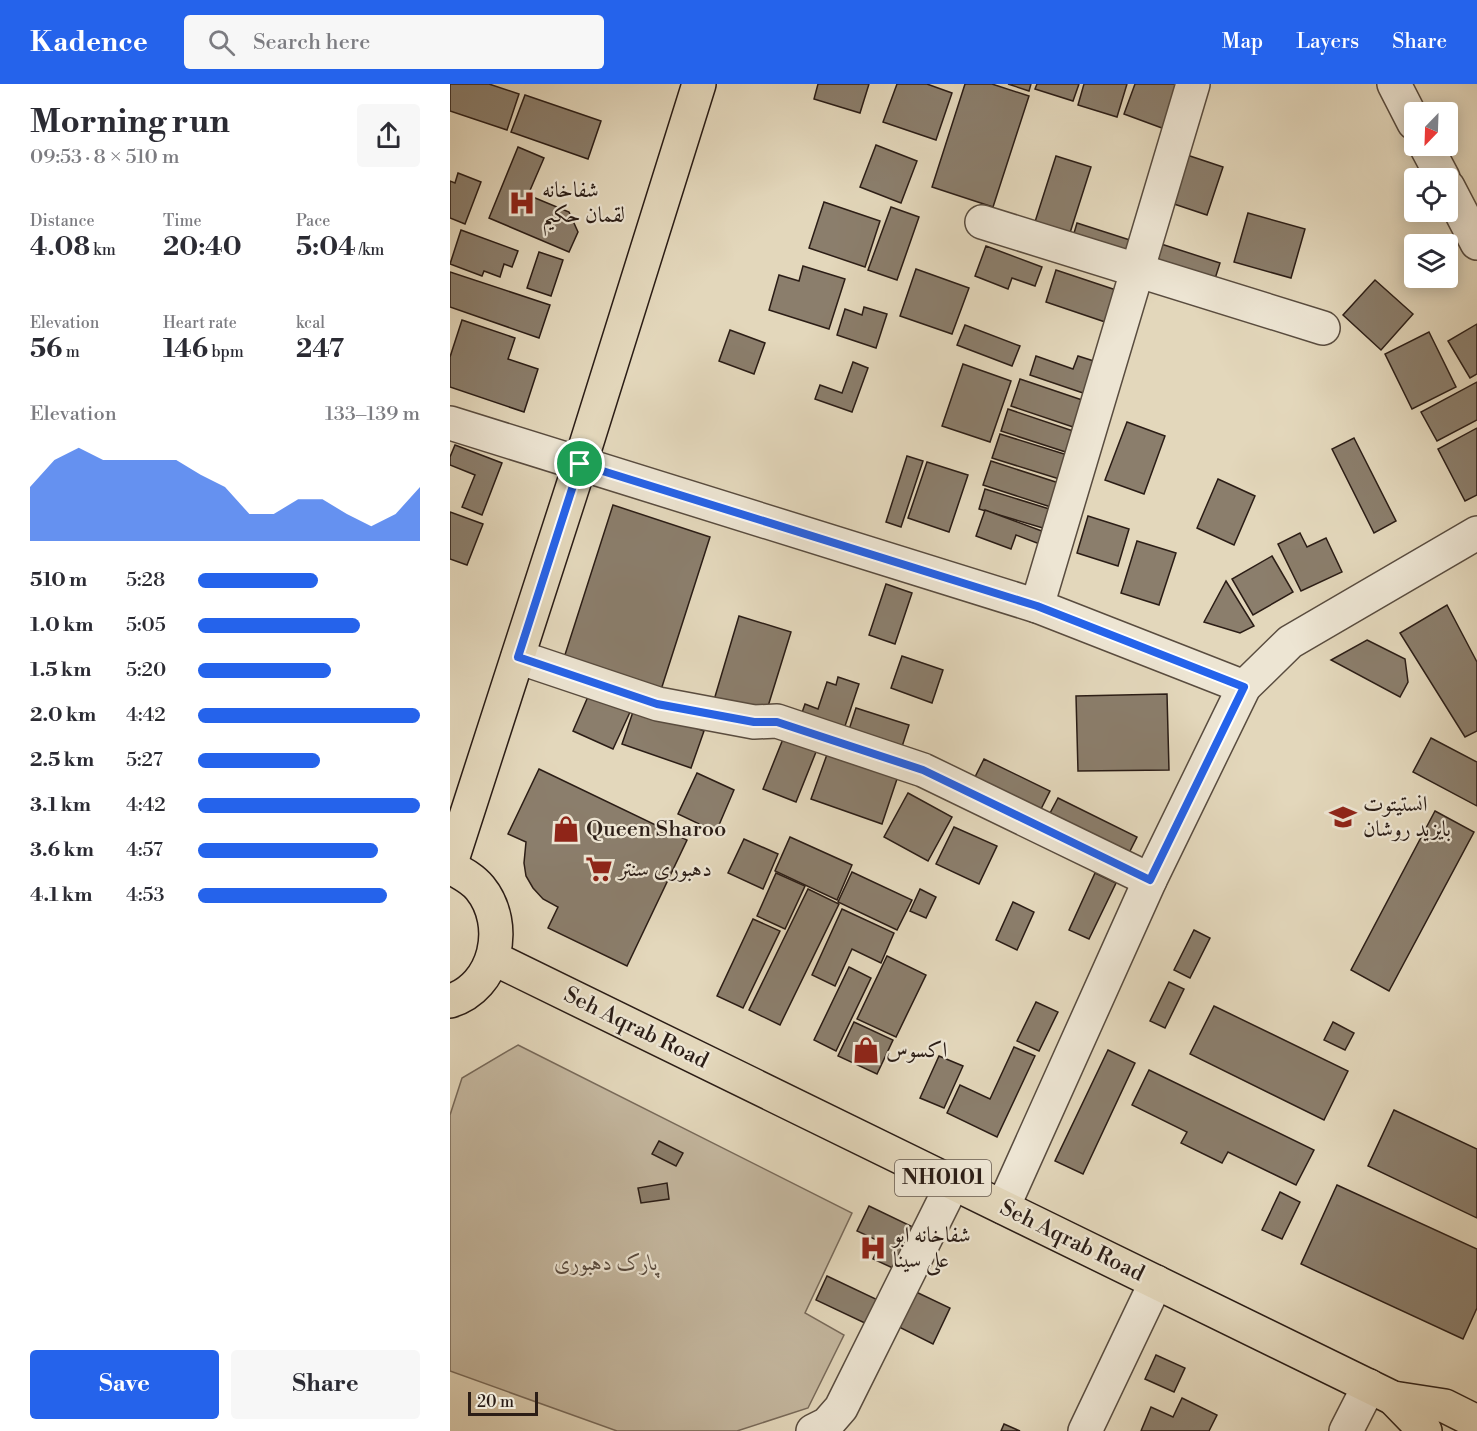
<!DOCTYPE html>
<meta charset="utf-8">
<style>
body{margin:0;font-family:"Libre Bodoni",Amiri,serif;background:#f7f7f7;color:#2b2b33;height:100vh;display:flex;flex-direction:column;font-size:22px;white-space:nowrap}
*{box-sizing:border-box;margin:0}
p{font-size:20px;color:#7c7c81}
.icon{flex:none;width:33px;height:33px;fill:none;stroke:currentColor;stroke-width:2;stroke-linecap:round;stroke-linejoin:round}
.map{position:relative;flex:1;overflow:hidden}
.panel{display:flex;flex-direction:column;background:#fff;width:450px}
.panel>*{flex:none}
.needle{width:39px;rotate:203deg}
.controls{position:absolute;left:954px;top:18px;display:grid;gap:12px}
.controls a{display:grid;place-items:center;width:54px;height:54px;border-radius:6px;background:#fff;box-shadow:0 3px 15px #0003;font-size:30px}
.scale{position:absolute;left:18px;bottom:15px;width:70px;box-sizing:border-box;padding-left:6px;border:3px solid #2b1d16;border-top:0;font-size:16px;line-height:21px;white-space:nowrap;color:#2b1d16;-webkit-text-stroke:4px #ede5d3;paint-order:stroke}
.pin{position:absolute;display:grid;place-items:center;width:51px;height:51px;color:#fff;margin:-26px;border:3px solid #fff;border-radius:50%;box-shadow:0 2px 6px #0007}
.round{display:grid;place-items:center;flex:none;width:63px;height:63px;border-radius:6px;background:#f7f7f7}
.head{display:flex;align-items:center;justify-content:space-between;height:102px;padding:0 30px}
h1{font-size:33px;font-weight:700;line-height:45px}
.figures{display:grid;grid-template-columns:repeat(3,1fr);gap:9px;height:102px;padding:6px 30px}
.figures div{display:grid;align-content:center}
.figures b{font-size:26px;font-weight:700}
.figures small{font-size:16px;font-weight:400}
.figures p{font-size:16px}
.chart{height:168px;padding:12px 30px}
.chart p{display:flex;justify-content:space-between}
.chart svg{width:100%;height:108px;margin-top:6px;fill:#2563eb;opacity:.7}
.primary-button{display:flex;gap:12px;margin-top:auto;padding:12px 30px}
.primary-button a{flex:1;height:69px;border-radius:6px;background:#2563eb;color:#fff;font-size:24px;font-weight:700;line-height:69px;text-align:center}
.primary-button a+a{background:#f7f7f7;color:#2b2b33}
ul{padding:0 30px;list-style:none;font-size:20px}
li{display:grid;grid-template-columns:96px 72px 1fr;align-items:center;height:45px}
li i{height:15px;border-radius:8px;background:#2563eb}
header{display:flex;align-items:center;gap:36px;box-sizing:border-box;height:84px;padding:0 30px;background:#2563eb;color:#fff}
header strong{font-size:28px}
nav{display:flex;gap:33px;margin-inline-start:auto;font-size:21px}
.search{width:420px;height:54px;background:#f7f7f7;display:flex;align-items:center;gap:15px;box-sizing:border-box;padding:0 21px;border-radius:6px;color:#7c7c81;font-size:22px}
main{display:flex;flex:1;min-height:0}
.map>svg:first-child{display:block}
.green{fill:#c4b79f;stroke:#786a5a;stroke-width:1.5}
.building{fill:#8b7e6c;stroke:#2b1d16;stroke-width:1.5}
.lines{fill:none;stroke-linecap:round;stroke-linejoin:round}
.minor-casing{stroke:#594c3f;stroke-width:36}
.major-casing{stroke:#2b1d16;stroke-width:36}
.highway-casing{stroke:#2b1d16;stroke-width:36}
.minor{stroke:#ede5d3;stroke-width:33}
.major{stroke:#e3d7bb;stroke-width:33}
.highway{stroke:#e3d7bb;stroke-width:33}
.route-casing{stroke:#fff;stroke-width:12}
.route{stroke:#2563eb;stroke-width:8}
.labels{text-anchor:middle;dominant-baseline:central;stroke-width:4.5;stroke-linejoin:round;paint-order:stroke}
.shield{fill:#ede5d3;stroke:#65594f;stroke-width:1.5}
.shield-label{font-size:21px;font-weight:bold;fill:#2b1d16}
.poi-label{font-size:22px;fill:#2b1d16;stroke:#ede5d3;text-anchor:start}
.street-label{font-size:22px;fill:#2b1d16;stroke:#ede5d3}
.park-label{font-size:22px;font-style:italic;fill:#594b3f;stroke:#ede5d3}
</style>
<header>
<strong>Kadence</strong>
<div class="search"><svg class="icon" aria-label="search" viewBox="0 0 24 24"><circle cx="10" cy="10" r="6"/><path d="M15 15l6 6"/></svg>Search here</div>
<nav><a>Map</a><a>Layers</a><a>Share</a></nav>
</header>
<main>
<section class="panel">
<div class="head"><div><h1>Morning run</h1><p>09:53 · 8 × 510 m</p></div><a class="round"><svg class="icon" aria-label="share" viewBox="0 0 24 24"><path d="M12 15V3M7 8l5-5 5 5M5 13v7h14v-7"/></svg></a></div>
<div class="figures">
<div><p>Distance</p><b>4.08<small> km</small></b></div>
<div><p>Time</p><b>20:40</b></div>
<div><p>Pace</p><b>5:04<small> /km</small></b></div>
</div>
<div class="figures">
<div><p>Elevation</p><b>56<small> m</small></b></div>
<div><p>Heart rate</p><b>146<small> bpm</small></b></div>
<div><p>kcal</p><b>247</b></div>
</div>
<div class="chart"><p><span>Elevation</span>133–139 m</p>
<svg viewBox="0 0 160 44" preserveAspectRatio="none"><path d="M0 44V22L10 11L20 6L30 11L40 11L50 11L60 11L70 17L80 22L90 33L100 33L110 27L120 27L130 33L140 38L150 33L160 22V44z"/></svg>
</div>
<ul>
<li><b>510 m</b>5:28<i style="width:54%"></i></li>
<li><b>1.0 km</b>5:05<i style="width:73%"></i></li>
<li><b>1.5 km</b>5:20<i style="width:60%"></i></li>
<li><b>2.0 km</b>4:42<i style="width:100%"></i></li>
<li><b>2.5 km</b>5:27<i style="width:55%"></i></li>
<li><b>3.1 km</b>4:42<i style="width:100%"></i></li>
<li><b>3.6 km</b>4:57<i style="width:81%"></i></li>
<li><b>4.1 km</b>4:53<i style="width:85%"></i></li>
</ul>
<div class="primary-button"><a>Save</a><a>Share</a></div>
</section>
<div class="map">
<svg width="1027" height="1347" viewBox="0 0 1027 1347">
<rect width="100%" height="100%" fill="#e3d7bb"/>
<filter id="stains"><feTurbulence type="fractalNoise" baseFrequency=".00333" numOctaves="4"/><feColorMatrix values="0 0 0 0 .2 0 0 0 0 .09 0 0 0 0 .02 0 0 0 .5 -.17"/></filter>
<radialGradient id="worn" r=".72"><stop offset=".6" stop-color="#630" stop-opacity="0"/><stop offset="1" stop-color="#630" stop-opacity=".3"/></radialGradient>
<!-- green -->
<polygon class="green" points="68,961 402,1129 355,1229 394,1251 358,1324 287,1347 167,1347 0,1287 0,1031 12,994"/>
<!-- building -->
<g class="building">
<polygon points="0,0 39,0 69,10 57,46 0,27"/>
<polygon points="368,0 419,0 410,29 364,15"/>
<polygon points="447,0 477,0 502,9 486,56 433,38"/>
<polygon points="515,0 542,0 579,12 543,123 482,103"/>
<polygon points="558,0 581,0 579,7"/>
<polygon points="587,0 629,0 623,17 585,5"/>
<polygon points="634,0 677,0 667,33 628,21"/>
<polygon points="685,0 735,0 720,47 674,30"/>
<polygon points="75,11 151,37 138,75 61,48"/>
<polygon points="426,61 467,77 451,119 410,103"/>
<polygon points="68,63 94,74 78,111 119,128 128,148 119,168 39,134"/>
<polygon points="731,69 773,83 757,131 715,117"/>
<polygon points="606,72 641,83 619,152 584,141"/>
<polygon points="8,89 31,98 15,140 0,134 0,97 5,99"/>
<polygon points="374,118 430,137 415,183 359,164"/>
<polygon points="441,123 469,133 447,196 418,186"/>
<polygon points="798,129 855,145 841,194 784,178"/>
<polygon points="627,139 683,157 678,173 622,156"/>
<polygon points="11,146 68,167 62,183 54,180 50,193 34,187 32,192 0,180"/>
<polygon points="705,158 770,179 763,201 698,181"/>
<polygon points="536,162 592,183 585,202 562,194 558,205 525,192"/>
<polygon points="89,168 113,176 101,212 77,204"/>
<polygon points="353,182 395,195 379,245 319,226 329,191 349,197"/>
<polygon points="466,185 519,204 502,250 450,232"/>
<polygon points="606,186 672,208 661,240 596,218"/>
<polygon points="0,188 100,221 89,254 0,223"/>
<polygon points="925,196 963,230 931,266 893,231"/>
<polygon points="414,223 437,230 426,264 387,251 395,225 412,231"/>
<polygon points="12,236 65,254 58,275 88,285 74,328 0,303 0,273"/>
<polygon points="1027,240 1027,290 1020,294 998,257"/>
<polygon points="515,241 570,262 562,282 507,261"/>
<polygon points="280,246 315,259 304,290 269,277"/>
<polygon points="979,248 1006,303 962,325 935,270"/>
<polygon points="586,272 623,285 628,272 647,278 636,310 580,291"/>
<polygon points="403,278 418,284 402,328 365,315 370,301 392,309"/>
<polygon points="513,280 561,297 540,358 492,342"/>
<polygon points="570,295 644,320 635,347 561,322"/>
<polygon points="1027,298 1027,336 987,357 971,328"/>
<polygon points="558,325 635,351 628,372 551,347"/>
<polygon points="677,338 715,352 694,410 655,396"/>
<polygon points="1027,344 1027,411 1015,417 988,365"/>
<polygon points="550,350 627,374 619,398 542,374"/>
<polygon points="904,354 946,437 924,449 882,365"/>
<polygon points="5,361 52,379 32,431 12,423 25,391 0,381 0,373"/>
<polygon points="457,372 473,377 451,443 436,438"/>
<polygon points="541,377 615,401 607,425 533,401"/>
<polygon points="477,378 518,391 499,448 458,434"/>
<polygon points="768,395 805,412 784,461 747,444"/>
<polygon points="535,405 609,428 603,447 529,425"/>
<polygon points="163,421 260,453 210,609 113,577"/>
<polygon points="535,426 600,450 595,462 566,451 561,465 526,452"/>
<polygon points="0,428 33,440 17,481 0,475"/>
<polygon points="638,432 679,445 668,482 627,469"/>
<polygon points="850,449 857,463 876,454 892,488 851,507 828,460"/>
<polygon points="687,457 726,469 709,521 671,509"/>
<polygon points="822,472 843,508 803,531 782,495"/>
<polygon points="776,497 804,542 790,549 754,538"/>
<polygon points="436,500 462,509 445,560 419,551"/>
<polygon points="997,521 1027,578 1027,647 1015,653 950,549"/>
<polygon points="289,532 341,548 315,632 264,616"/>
<polygon points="917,556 955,575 958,598 950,613 881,576"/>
<polygon points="452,572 493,586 482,619 441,604"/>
<polygon points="388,593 409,600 391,654 348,640 355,620 368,625 377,598 386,601"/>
<polygon points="140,608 181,626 163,665 123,647"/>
<polygon points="717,610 719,686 628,687 626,612"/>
<polygon points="185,622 254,647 241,684 172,660"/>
<polygon points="406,624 459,641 449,672 396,655"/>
<polygon points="335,650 368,663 346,718 313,705"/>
<polygon points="981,654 1027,678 1027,722 963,688"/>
<polygon points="379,665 449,689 432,740 361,715"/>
<polygon points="534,675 600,707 589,729 523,697"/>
<polygon points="89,685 237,756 177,882 98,844 108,823 93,815 83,804 76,792 74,779 76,758 58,750"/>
<polygon points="247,689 284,706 266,748 228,730"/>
<polygon points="458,709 502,733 478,777 434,753"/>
<polygon points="608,714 687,753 677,773 598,733"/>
<polygon points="985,727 1024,748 939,907 901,886"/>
<polygon points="504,743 547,762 529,800 486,780"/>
<polygon points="340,753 402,781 387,816 325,787"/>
<polygon points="294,755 328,770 313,805 278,789"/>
<polygon points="402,788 462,816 447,846 388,818"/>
<polygon points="326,789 355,802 335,845 307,832"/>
<polygon points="645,789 666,799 639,855 619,846"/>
<polygon points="358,805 389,820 330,941 299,926"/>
<polygon points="470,805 486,813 476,834 460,827"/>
<polygon points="563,818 584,828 567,866 546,856"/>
<polygon points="392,825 444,849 431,879 402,865 385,902 362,891"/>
<polygon points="303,835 330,847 293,924 267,912"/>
<polygon points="744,846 760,854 740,894 724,886"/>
<polygon points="437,872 476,891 446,953 407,935"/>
<polygon points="399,883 421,894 386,967 364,956"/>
<polygon points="719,898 734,905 715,944 700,937"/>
<polygon points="586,918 608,928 589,967 567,957"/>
<polygon points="764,922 898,987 874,1036 740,970"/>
<polygon points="404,938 443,956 427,990 388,972"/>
<polygon points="883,938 904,949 895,966 874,956"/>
<polygon points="564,963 585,972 547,1053 497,1029 510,1001 540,1015"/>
<polygon points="658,966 685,979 633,1090 605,1077"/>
<polygon points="489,972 513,982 494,1024 470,1014"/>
<polygon points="699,986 864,1066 846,1101 778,1068 772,1079 731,1059 737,1048 682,1021"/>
<polygon points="944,1026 1027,1065 1027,1134 918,1082"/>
<polygon points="209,1057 233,1069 226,1082 202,1070"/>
<polygon points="217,1099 219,1115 191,1119 188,1104"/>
<polygon points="887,1101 1027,1165 1027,1224 1013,1255 851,1180"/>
<polygon points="830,1108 850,1118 832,1155 812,1146"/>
<polygon points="419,1122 465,1144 445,1185 423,1175 431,1158 407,1147"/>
<polygon points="377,1192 430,1217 419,1241 366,1216"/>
<polygon points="464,1207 500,1224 483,1260 447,1242"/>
<polygon points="706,1271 735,1284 724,1308 695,1295"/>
<polygon points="732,1314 767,1331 759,1347 691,1347 701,1323 723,1333"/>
<polygon points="554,1340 570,1347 551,1347"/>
</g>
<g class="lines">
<defs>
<g id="minor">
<polyline points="944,0 964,39"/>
<polyline points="976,62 993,94"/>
<polyline points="998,103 1027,159"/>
<polyline points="532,138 873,244"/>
<polyline points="0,339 587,522 794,603"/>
<polyline points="587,522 743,0"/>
<polyline points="68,573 208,620 304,638 327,637 473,686 700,796"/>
<polyline points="553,1123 700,796 794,603 840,558 1027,449"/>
<polyline points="363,1347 377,1340 391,1324 503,1099"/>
<polyline points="635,1347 706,1198"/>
<polyline points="896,1347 919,1302"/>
</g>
<polyline id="major" points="0,782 130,380 249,0"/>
<g id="highway">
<path d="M 0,783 C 11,789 22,794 30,804 C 60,841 46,903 0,917"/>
<polyline points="43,874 943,1314 995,1322 1027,1338"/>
<polyline points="943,1314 975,1347"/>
</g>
</defs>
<!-- minor casing -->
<use href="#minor" class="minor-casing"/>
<!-- major casing -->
<use href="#major" class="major-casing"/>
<!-- highway casing -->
<use href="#highway" class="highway-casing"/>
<!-- minor -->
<use href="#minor" class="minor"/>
<!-- major -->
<use href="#major" class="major"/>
<!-- highway -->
<use href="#highway" class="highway"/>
</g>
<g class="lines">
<defs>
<polygon id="route" points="130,380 587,522 794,603 700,796 473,686 327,638 304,638 207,620 68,573"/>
</defs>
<!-- route casing -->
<use href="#route" class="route-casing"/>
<!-- route -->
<use href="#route" class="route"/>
</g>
<!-- icons -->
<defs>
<symbol id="hospital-bare" viewBox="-9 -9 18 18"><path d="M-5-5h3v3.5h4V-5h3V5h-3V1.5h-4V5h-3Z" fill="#8f2418" stroke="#ede5d3" stroke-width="2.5" paint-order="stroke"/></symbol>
<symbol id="university-bare" viewBox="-9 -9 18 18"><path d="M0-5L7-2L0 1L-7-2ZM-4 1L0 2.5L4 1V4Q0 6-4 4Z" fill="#8f2418" stroke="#ede5d3" stroke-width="2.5" paint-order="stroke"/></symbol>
<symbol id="shop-bare" viewBox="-9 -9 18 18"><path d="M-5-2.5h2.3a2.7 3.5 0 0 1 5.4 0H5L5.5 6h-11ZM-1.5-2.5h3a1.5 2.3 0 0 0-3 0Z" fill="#8f2418" stroke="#ede5d3" stroke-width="2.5" paint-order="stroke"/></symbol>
<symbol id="supermarket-bare" viewBox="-9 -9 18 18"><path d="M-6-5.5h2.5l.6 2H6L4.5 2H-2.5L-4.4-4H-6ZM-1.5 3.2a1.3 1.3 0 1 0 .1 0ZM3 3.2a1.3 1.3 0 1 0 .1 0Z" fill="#8f2418" stroke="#ede5d3" stroke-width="2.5" paint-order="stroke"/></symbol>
</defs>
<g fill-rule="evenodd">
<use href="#hospital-bare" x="53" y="100" width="38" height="38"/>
<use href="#university-bare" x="874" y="714" width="38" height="38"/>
<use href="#shop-bare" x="97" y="726" width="38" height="38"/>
<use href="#supermarket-bare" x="130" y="766" width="38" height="38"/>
<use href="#shop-bare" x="397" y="947" width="38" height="38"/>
<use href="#hospital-bare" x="404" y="1145" width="38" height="38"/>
</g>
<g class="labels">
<!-- shield labels -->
<rect class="shield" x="445" y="1076" width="96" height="36" rx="4.5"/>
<g class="shield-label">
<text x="493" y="1094">NH0101</text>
</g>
<!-- poi labels -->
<g class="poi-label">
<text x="92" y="106">شفاخانه<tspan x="92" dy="25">لقمان حکیم</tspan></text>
<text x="913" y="720">انستیتوت<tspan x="913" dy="25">بایزید روشان</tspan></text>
<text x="136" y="745">Queen Sharoo</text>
<text x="169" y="785">دهبوری سنتر</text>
<text x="436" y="966">اکسوس</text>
<text x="443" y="1151">شفاخانه ابو<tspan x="443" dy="25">علی سینا</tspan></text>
</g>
<!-- street labels -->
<g class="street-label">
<text transform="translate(186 944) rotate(26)">Seh Aqrab Road</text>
<text transform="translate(622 1157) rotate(26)">Seh Aqrab Road</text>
</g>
<!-- park labels -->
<g class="park-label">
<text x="156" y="1179">پارک دهبوری</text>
</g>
</g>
<rect width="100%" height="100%" filter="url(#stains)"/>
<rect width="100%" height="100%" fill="url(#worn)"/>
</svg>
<div class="controls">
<a><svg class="needle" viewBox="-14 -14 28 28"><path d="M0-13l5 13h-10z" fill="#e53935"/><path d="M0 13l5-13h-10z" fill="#7c7c81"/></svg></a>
<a><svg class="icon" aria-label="locate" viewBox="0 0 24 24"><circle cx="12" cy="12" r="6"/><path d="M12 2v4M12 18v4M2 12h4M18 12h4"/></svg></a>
<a><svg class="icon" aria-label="layers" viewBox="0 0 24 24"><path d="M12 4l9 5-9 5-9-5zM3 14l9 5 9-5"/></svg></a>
</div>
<div class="scale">20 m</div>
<div class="pin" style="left:130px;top:380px;background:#1e9e55"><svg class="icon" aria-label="arrive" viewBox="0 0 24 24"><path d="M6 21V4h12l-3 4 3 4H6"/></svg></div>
</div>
</main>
